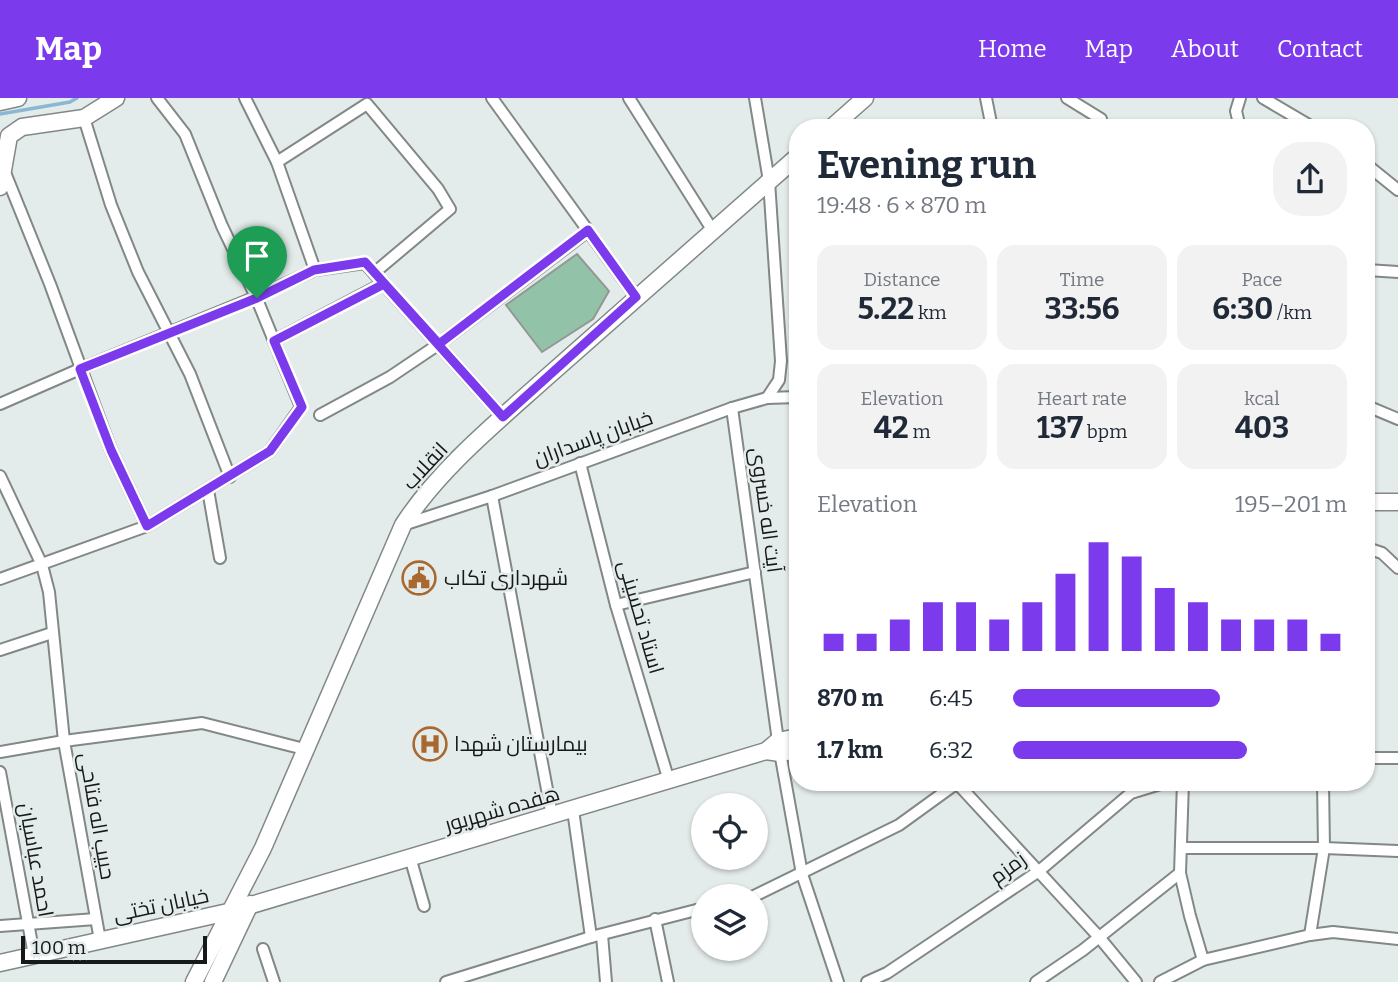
<!DOCTYPE html>
<meta charset="utf-8">
<style>
body{margin:0;font-family:Bitter,Cairo,serif;background:#f2f2f3;color:#1f2937;height:100vh;display:flex;flex-direction:column;font-size:26px;white-space:nowrap}
*{box-sizing:border-box;margin:0}
p{font-size:23px;color:#747a83}
.icon{flex:none;width:38px;height:38px;fill:none;stroke:currentColor;stroke-width:2;stroke-linecap:round;stroke-linejoin:round}
.map{position:relative;flex:1;overflow:hidden}
.side{position:absolute;left:789px;top:21px;width:586px;height:672px;display:flex;flex-direction:column;background:#fff;border-radius:28px;box-shadow:0 2px 5px #0004}
.side>*{flex:none}
.fabs{position:absolute;left:691px;top:695px;display:grid;gap:14px}
.fabs a{display:grid;place-items:center;width:77px;height:77px;border-radius:50%;background:#fff;box-shadow:0 2px 5px #0004;font-size:35px}
.scale{position:absolute;left:21px;bottom:18px;width:186px;box-sizing:border-box;padding-left:7px;border:4px solid #161919;border-top:0;font-size:19px;line-height:24px;white-space:nowrap;color:#161919;-webkit-text-stroke:5px #e4eceb;paint-order:stroke}
.pin{position:absolute;display:grid;place-items:center;width:60px;height:60px;color:#fff;margin:-72px -30px;border-radius:50% 50% 50% 0;rotate:-45deg;box-shadow:0 0 7px #0007}
.pin .icon{rotate:45deg}
.round{display:grid;place-items:center;flex:none;width:74px;height:74px;border-radius:28px;background:#f2f2f3}
.overview{display:flex;align-items:center;justify-content:space-between;height:119px;padding:0 28px}
h1{font-size:38px;font-weight:700;line-height:52px}
.stats{display:grid;grid-template-columns:repeat(3,1fr);gap:10px;height:119px;padding:7px 28px}
.stats div{display:grid;align-content:center;border-radius:18px;background:#f2f2f3;text-align:center}
.stats b{font-size:30px;font-weight:700}
.stats small{font-size:19px;font-weight:400}
.stats p{font-size:19px}
.chart{height:196px;padding:14px 28px}
.chart p{display:flex;justify-content:space-between}
.chart svg{width:100%;height:126px;margin-top:7px;stroke:#7c3aed;stroke-width:6}
ul{padding:0 28px;list-style:none;font-size:23px}
li{display:grid;grid-template-columns:112px 84px 1fr;align-items:center;height:52px}
li i{height:18px;border-radius:9px;background:#7c3aed}
header{display:flex;align-items:center;gap:42px;box-sizing:border-box;height:98px;padding:0 35px;background:#7c3aed;color:#fff}
header strong{font-size:33px}
nav{display:flex;gap:38px;margin-inline-start:auto;font-size:24px}
.map>svg:first-child{display:block}
.lines{fill:none;stroke-linecap:round;stroke-linejoin:round}
.stream{stroke:#89b7d4;stroke-width:3.5}
.building{fill:#92c3a8;stroke:#929894;stroke-width:2}
.street-casing{stroke:#818887;stroke-width:14}
.secondary-casing{stroke:#818887;stroke-width:19}
.street{stroke:#fff;stroke-width:10}
.secondary{stroke:#fff;stroke-width:16}
.route-casing{stroke:#fff;stroke-width:14}
.route{stroke:#7c3aed;stroke-width:9}
.labels{text-anchor:middle;dominant-baseline:central;stroke-width:5;stroke-linejoin:round;paint-order:stroke}
.street-label{font-size:21px;fill:#161919;stroke:#e4eceb}
.poi-label{font-size:21px;fill:#161919;stroke:#e4eceb;text-anchor:start}
</style>
<header>
<strong>Map</strong>
<nav><a>Home</a><a>Map</a><a>About</a><a>Contact</a></nav>
</header>
<div class="map">
<svg width="1398" height="884" viewBox="0 0 1398 884">
<rect width="100%" height="100%" fill="#e4eceb"/>
<g class="lines">
<!-- stream -->
<polyline class="stream" points="0,16 70,4 77,0"/>
</g>
<!-- building -->
<polygon class="building" points="577,156 609,193 593,221 542,254 506,207"/>
<g class="lines">
<defs>
<g id="street">
<polyline points="245,0 277,64 315,172"/>
<polyline points="492,0 636,199"/>
<polyline points="629,0 713,133"/>
<polyline points="755,0 769,83 781,263 779,282 767,300"/>
<polyline points="986,0 992,30"/>
<polyline points="1067,0 1101,21"/>
<polyline points="1240,0 1236,13 1240,30"/>
<polyline points="1263,0 1314,30"/>
<polyline points="84,20 111,107 138,174 190,276 230,379"/>
<polyline points="277,64 367,6 438,91 450,111 374,175"/>
<polyline points="1367,67 1398,92"/>
<polyline points="4,72 50,186 111,352 147,428"/>
<polyline points="1367,172 1398,174"/>
<polyline points="274,243 384,185"/>
<polyline points="0,306 80,271 256,199 315,172 365,165 503,319"/>
<polyline points="1367,308 1398,321"/>
<polyline points="732,310 778,643 802,776 838,884"/>
<polyline points="320,317 390,279 439,246 588,133"/>
<polyline points="580,365 616,507 669,683"/>
<polyline points="0,378 42,467 49,494 64,643 100,842"/>
<polyline points="208,392 220,460"/>
<polyline points="492,398 552,718"/>
<polyline points="403,427 492,398 732,310 767,300 798,299"/>
<polyline points="1367,450 1382,455 1398,470"/>
<polyline points="0,481 147,428 270,353 301,309 256,199 222,128 185,36 157,0"/>
<polyline points="616,507 755,474"/>
<polyline points="0,552 52,535"/>
<polyline points="0,654 64,643 202,625 304,651"/>
<polyline points="1367,660 1398,660"/>
<polyline points="0,674 34,857"/>
<polyline points="956,684 1099,839 1136,884"/>
<polyline points="1183,684 1180,775 1190,818 1203,862"/>
<polyline points="573,712 591,839"/>
<polyline points="1182,750 1324,750 1398,753"/>
<polyline points="410,759 424,808"/>
<polyline points="754,798 899,727 957,685"/>
<polyline points="655,821 668,884"/>
<polyline points="0,828 96,821"/>
<polyline points="602,837 606,884"/>
<polyline points="1310,837 1324,750 1323,684"/>
<polyline points="263,851 274,884"/>
<polyline points="446,884 591,839 704,810"/>
<polyline points="867,884 887,875 1039,773 1131,695 1167,684"/>
<polyline points="1036,884 1083,852 1180,775"/>
<polyline points="1160,884 1203,862 1310,837 1333,834 1398,841"/>
</g>
<g id="secondary">
<polyline points="0,4 18,0"/>
<polyline points="831,30 865,0"/>
<polyline points="0,89 9,38 22,29 84,20 116,0"/>
<polyline points="1367,404 1398,404"/>
<polyline points="766,653 780,655 798,652"/>
<polyline points="0,865 228,814 766,653 778,643 798,639"/>
<path d="M 194,884 L 263,750 L 403,427 C 439,371 497,324 547,279 C 630,205 714,132 798,58"/>
<polyline points="213,884 250,806"/>
</g>
</defs>
<!-- street casing -->
<use href="#street" class="street-casing"/>
<!-- secondary casing -->
<use href="#secondary" class="secondary-casing"/>
<!-- street -->
<use href="#street" class="street"/>
<!-- secondary -->
<use href="#secondary" class="secondary"/>
</g>
<g class="lines">
<defs>
<polyline id="route" points="257,200 80,271 111,352 147,428 270,353 302,309 274,243 384,186 503,319 636,199 588,132 439,246 365,164 314,172 257,200"/>
</defs>
<!-- route casing -->
<use href="#route" class="route-casing"/>
<!-- route -->
<use href="#route" class="route"/>
</g>
<!-- icons -->
<defs>
<symbol id="civic-ring" viewBox="-11 -11 22 22"><circle r="9.5" fill="#e4eceb" stroke="#a86830" stroke-width="1.5"/><path d="M-.6-6.5H3V-4.5H.6V-3L4-1V1h2V6H-6V1h2V-1L-.6-3ZM-1.2 2.5V6h2.4V2.5Z" fill="#a86830"/></symbol>
<symbol id="hospital-ring" viewBox="-11 -11 22 22"><circle r="9.5" fill="#e4eceb" stroke="#a86830" stroke-width="1.5"/><path d="M-5-5h3v3.5h4V-5h3V5h-3V1.5h-4V5h-3Z" fill="#a86830"/></symbol>
</defs>
<g fill-rule="evenodd">
<use href="#civic-ring" x="400" y="461" width="38" height="38"/>
<use href="#hospital-ring" x="411" y="627" width="38" height="38"/>
</g>
<g class="labels">
<!-- street labels -->
<g class="street-label">
<text transform="translate(593 340) rotate(-20)">خیابان پاسداران</text>
<text transform="translate(425 368) rotate(-47)">انقلاب</text>
<text transform="translate(766 412) rotate(82)">آیت اله خسروی</text>
<text transform="translate(641 519) rotate(74)">استاد تحسینی</text>
<text transform="translate(502 711) rotate(-16)">هفده شهریور</text>
<text transform="translate(97 718) rotate(80)">حبیب اله فتاحی</text>
<text transform="translate(36 762) rotate(80)">احمد عباسیان</text>
<text transform="translate(1008 770) rotate(-36)">زمزم</text>
<text transform="translate(161 807) rotate(-12)">خیابان تختی</text>
</g>
<!-- poi labels -->
<g class="poi-label">
<text x="444" y="480">شهرداری تکاب</text>
<text x="454" y="646">بیمارستان شهدا</text>
</g>
</g>
</svg>
<div class="fabs">
<a><svg class="icon" aria-label="locate" viewBox="0 0 24 24"><circle cx="12" cy="12" r="6"/><path d="M12 2v4M12 18v4M2 12h4M18 12h4"/></svg></a>
<a><svg class="icon" aria-label="layers" viewBox="0 0 24 24"><path d="M12 4l9 5-9 5-9-5zM3 14l9 5 9-5"/></svg></a>
</div>
<div class="scale">100 m</div>
<div class="pin" style="left:257px;top:200px;background:#1e9e55"><svg class="icon" aria-label="arrive" viewBox="0 0 24 24"><path d="M6 21V4h12l-3 4 3 4H6"/></svg></div>
<section class="side">
<div class="overview"><div><h1>Evening run</h1><p>19:48 · 6 × 870 m</p></div><a class="round"><svg class="icon" aria-label="share" viewBox="0 0 24 24"><path d="M12 15V3M7 8l5-5 5 5M5 13v7h14v-7"/></svg></a></div>
<div class="stats">
<div><p>Distance</p><b>5.22<small> km</small></b></div>
<div><p>Time</p><b>33:56</b></div>
<div><p>Pace</p><b>6:30<small> /km</small></b></div>
</div>
<div class="stats">
<div><p>Elevation</p><b>42<small> m</small></b></div>
<div><p>Heart rate</p><b>137<small> bpm</small></b></div>
<div><p>kcal</p><b>403</b></div>
</div>
<div class="chart"><p><span>Elevation</span>195–201 m</p>
<svg viewBox="0 0 160 44" preserveAspectRatio="none"><path d="M5 44V38M15 44V38M25 44V33M35 44V27M45 44V27M55 44V33M65 44V27M75 44V17M85 44V6M95 44V11M105 44V22M115 44V27M125 44V33M135 44V33M145 44V33M155 44V38"/></svg>
</div>
<ul>
<li><b>870 m</b>6:45<i style="width:62%"></i></li>
<li><b>1.7 km</b>6:32<i style="width:70%"></i></li>
</ul>
</section>
</div>
